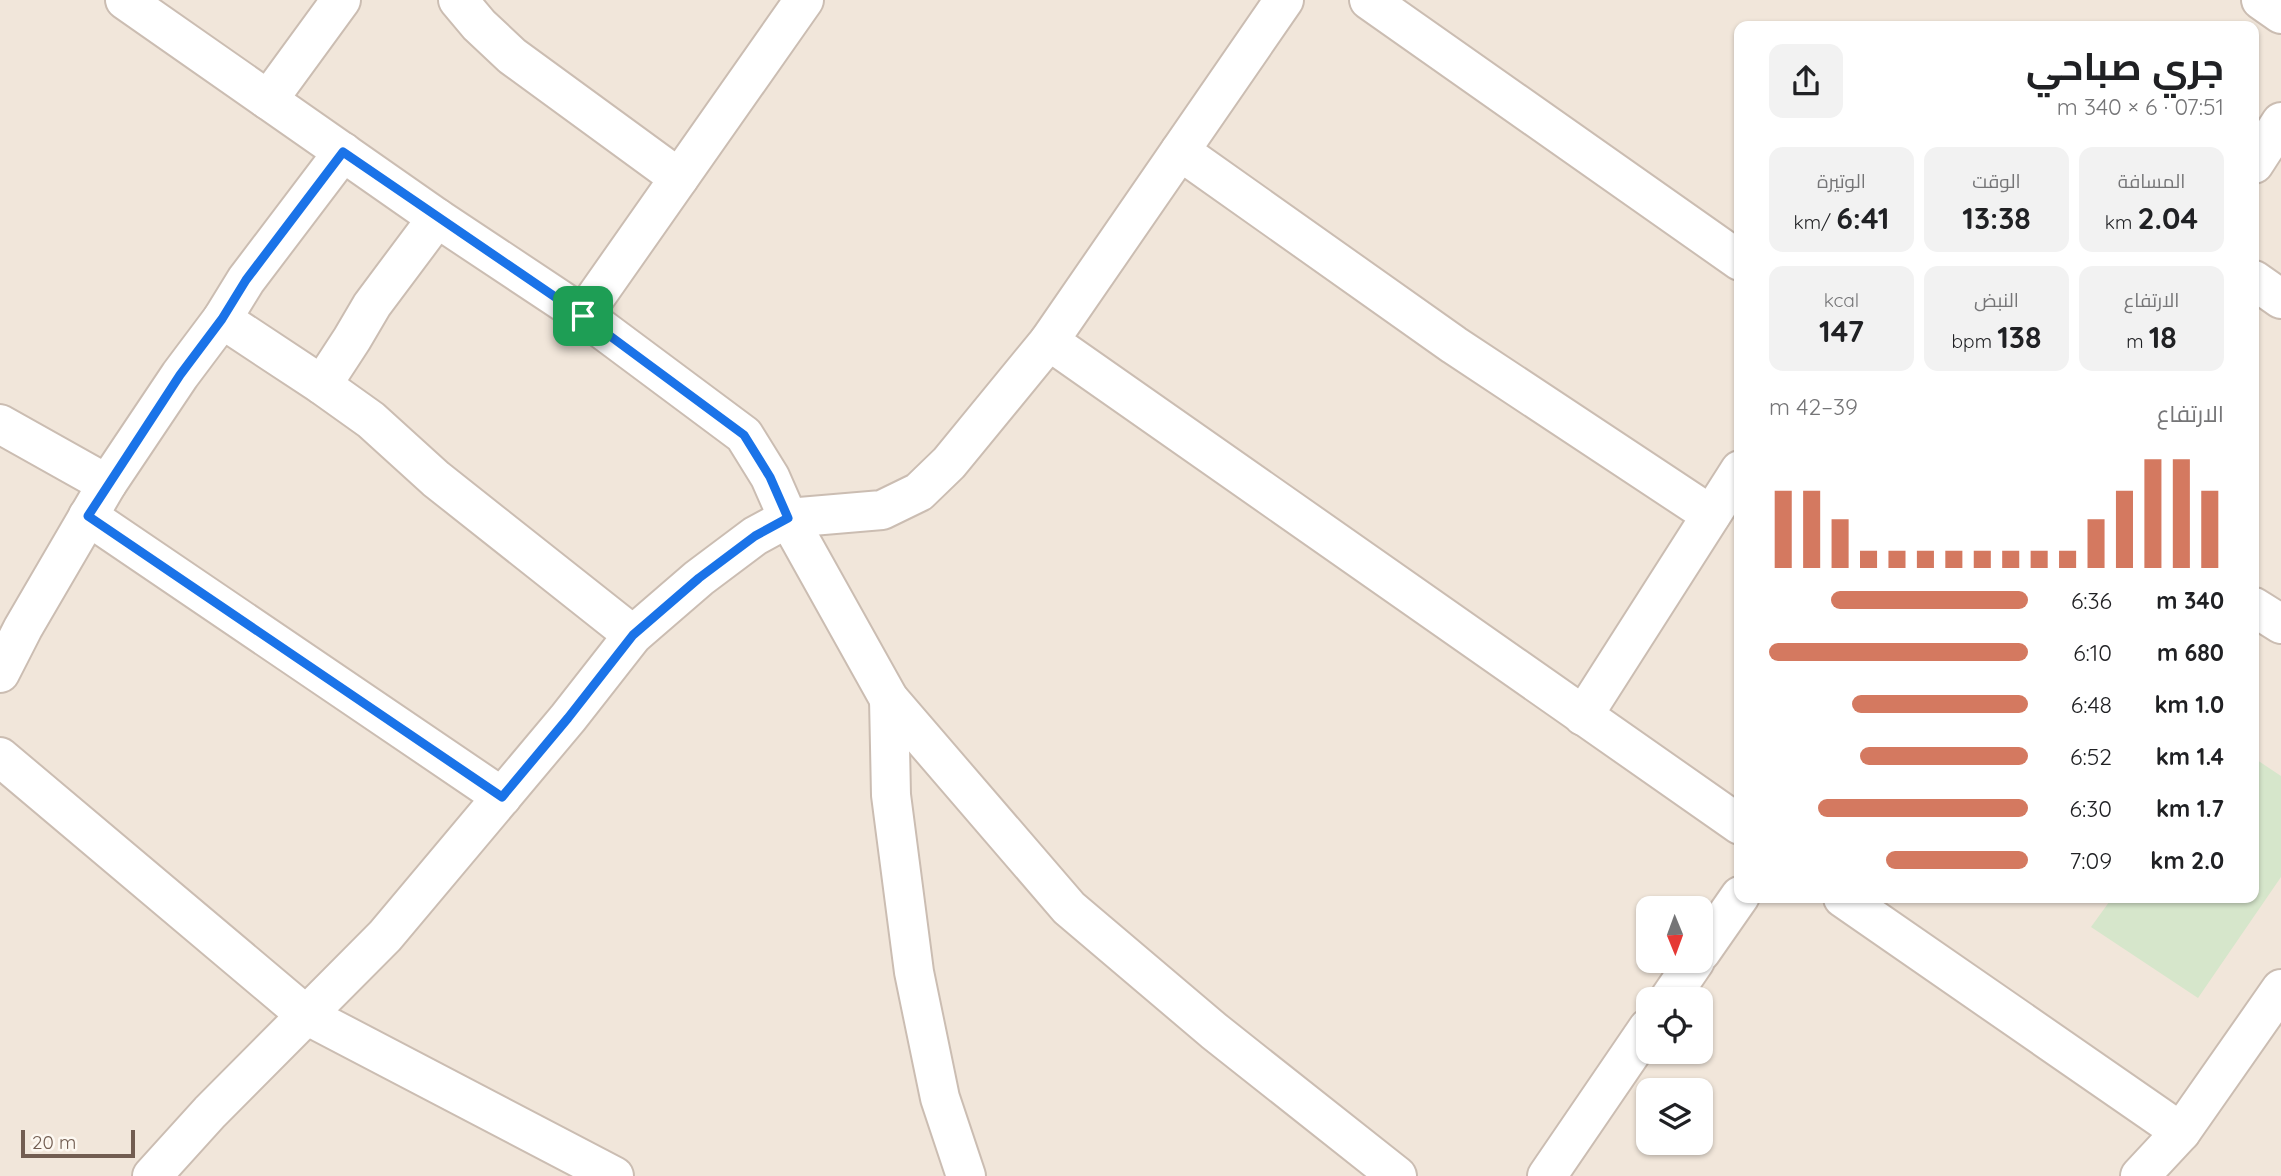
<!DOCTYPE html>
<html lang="ar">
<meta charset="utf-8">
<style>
body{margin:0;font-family:Quicksand,Cairo,sans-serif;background:#f2f2f2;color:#202124;direction:rtl;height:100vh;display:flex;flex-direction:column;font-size:26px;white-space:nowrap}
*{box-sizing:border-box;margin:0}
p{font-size:23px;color:#757577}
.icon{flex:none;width:38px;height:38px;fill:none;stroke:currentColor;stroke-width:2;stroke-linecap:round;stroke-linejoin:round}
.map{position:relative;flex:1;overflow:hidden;direction:ltr}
.details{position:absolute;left:1734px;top:21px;width:525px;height:882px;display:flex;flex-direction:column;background:#fff;border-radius:14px;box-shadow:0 2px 5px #0004;direction:rtl}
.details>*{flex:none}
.needle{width:46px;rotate:179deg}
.buttons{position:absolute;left:1636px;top:896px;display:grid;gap:14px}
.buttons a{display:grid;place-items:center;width:77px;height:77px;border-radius:14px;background:#fff;box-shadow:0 2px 5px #0004;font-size:35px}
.scale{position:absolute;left:21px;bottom:18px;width:114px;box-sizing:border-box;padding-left:7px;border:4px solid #725d51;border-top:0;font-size:19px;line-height:24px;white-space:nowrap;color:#725d51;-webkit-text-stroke:5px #fdf8f1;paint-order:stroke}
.pin{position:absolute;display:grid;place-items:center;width:60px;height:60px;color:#fff;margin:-30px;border-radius:14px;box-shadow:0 4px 10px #0006}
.round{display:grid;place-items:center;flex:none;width:74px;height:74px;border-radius:14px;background:#f2f2f2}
.overview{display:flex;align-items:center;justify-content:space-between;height:119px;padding:0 35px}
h1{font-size:38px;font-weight:700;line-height:52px}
.stats{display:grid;grid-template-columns:repeat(3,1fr);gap:10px;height:119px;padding:7px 35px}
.stats div{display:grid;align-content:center;border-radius:14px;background:#f2f2f2;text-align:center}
.stats b{font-size:30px;font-weight:700}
.stats small{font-size:19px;font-weight:400}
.stats p{font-size:19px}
.chart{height:196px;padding:14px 35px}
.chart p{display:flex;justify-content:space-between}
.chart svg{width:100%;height:126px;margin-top:7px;stroke:#d47960;stroke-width:6}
ul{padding:0 35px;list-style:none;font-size:23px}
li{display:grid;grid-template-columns:112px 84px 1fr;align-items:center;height:52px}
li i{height:18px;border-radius:9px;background:#d47960}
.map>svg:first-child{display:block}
.residential{fill:#f1e6da;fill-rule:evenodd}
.pitch{fill:#d6e6cb}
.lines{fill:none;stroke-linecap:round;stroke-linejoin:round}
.minor-casing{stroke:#cbbdb2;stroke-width:42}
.minor{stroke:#fff;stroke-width:38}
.route-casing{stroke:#fff;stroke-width:14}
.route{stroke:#1a73e8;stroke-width:9}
</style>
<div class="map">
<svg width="2281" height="1176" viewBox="0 0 2281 1176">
<rect width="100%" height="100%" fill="#faf4eb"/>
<!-- residential -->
<path class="residential" d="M 0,0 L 2281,0 L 2281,1176 L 0,1176 ZM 1740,26 L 2254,26 L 2254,898 L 1740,898 ZM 1648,908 L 1701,908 L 1701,961 L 1648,961 ZM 1648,999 L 1701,999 L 1701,1052 L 1648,1052 ZM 1648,1090 L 1701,1090 L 1701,1143 L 1648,1143 Z"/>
<!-- pitch -->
<polygon class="pitch" points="2254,758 2281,776 2281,877 2198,998 2091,927 2112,898 2254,898"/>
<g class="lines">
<defs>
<g id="minor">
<polyline points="125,0 437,218 583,315 744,435 770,477 788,518 889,699 1069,908 1214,1031 1397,1176"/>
<polyline points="458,0 479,25 512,56 679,178"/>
<polyline points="1284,0 1049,341 1740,825"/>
<polyline points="1369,0 1740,261"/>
<polyline points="2261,0 2281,14"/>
<polyline points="268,100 341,0"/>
<polyline points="1180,151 1454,345 1711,515"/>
<polyline points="2254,164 2281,122"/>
<polyline points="437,218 372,305 352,339 322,385 371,420 436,479 633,635"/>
<polyline points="2254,280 2281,299"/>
<polyline points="583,315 804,0"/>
<polyline points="222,319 322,385"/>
<polyline points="0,424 107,484"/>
<polyline points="88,516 502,797"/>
<polyline points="2254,607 2281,624"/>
<polyline points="0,673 23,628 107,484 180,375 222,319 246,280 343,152"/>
<polyline points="889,699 891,795 914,972 940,1098 966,1176"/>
<polyline points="1583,716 1740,470"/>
<polyline points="0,757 306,1015 614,1176"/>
<polyline points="1843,898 2181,1132"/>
<polyline points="1701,952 1740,896"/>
<polyline points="1669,999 1695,961"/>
<polyline points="152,1176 210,1112 385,936 568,718 633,635 699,578 755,536 788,518 882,510 919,492 949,463 1049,341"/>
<polyline points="1547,1176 1648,1028"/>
<polyline points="2140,1176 2181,1132 2281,989"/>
</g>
</defs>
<!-- minor casing -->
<use href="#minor" class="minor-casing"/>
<!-- minor -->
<use href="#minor" class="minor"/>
</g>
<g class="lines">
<defs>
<polygon id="route" points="343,152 583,316 744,435 770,477 788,518 755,536 699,578 633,635 568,718 502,797 88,516 180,375 222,319 246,280"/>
</defs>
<!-- route casing -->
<use href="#route" class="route-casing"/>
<!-- route -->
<use href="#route" class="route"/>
</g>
</svg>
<div class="buttons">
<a><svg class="needle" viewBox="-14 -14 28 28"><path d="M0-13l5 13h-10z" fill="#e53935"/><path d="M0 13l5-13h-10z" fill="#757577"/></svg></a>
<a><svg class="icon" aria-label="locate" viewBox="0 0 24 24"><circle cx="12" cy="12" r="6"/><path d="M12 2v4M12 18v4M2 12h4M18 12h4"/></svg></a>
<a><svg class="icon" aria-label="layers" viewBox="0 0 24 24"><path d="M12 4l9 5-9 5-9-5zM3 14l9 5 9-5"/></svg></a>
</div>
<div class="scale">20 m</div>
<div class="pin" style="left:583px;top:316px;background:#1e9e55"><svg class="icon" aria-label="arrive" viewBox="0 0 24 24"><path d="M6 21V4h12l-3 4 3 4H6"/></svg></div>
<section class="details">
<div class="overview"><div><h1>جري صباحي</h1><p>07:51 · 6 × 340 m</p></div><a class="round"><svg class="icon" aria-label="share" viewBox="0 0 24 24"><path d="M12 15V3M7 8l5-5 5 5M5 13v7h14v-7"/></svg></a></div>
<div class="stats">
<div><p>المسافة</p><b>2.04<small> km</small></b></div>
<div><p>الوقت</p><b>13:38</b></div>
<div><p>الوتيرة</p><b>6:41<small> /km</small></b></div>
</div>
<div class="stats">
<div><p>الارتفاع</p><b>18<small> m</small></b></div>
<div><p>النبض</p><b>138<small> bpm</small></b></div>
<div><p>kcal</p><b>147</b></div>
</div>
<div class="chart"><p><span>الارتفاع</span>39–42 m</p>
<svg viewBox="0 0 160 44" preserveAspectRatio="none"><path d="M5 44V17M15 44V17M25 44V27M35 44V38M45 44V38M55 44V38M65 44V38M75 44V38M85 44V38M95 44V38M105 44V38M115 44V27M125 44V17M135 44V6M145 44V6M155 44V17"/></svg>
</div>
<ul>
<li><b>340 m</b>6:36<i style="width:76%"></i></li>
<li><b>680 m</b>6:10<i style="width:100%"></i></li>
<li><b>1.0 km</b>6:48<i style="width:68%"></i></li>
<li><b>1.4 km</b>6:52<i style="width:65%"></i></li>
<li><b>1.7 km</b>6:30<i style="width:81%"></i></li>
<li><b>2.0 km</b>7:09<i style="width:55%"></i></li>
</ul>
</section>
</div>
